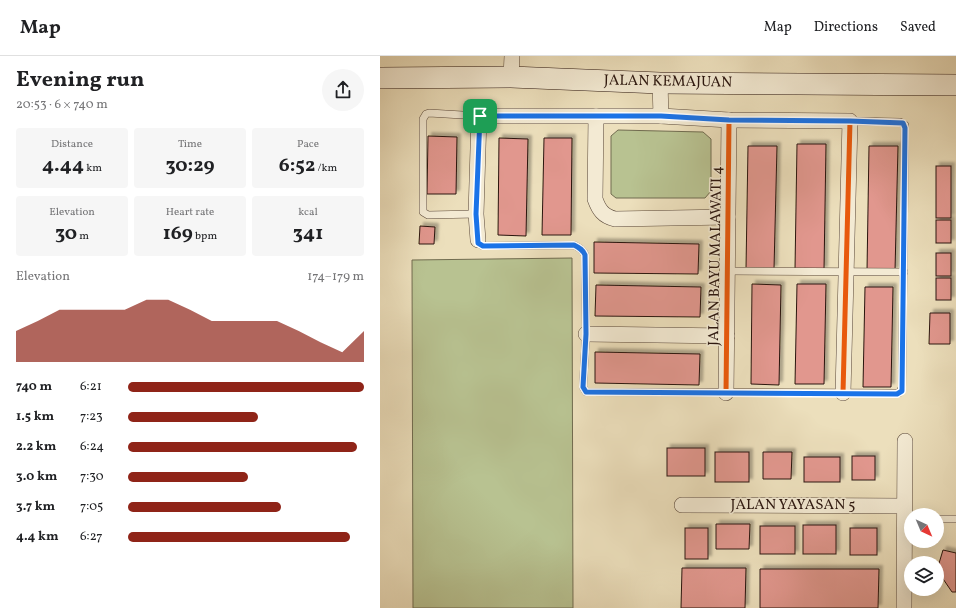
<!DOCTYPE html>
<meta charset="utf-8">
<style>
body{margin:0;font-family:Vollkorn,serif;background:#f6f6f6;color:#202124;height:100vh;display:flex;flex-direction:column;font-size:15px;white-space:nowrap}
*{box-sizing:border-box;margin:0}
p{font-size:13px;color:#757577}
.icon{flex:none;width:22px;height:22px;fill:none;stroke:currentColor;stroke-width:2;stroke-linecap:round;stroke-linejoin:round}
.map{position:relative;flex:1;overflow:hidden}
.panel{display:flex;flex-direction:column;background:#fff;width:380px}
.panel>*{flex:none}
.needle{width:26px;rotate:136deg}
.controls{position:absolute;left:524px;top:452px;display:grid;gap:8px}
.controls a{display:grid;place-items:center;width:40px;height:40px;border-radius:50%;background:#fff;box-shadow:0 4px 16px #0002;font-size:20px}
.pin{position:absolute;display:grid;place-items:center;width:34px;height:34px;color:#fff;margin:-17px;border-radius:8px;box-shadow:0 2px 6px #0006}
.round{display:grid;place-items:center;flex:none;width:42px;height:42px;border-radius:21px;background:#f6f6f6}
.overview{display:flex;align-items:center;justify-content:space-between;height:68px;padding:0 16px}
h1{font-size:22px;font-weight:700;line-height:30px}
.stats{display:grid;grid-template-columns:repeat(3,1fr);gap:6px;height:68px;padding:4px 16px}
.stats div{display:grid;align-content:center;border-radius:4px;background:#f6f6f6;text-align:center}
.stats b{font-size:20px;font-weight:700}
.stats small{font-size:11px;font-weight:400}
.stats p{font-size:11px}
.chart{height:112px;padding:8px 16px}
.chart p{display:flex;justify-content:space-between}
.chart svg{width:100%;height:72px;margin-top:4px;fill:#8f2418;opacity:.7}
ul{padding:0 16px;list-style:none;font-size:13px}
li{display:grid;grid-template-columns:64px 48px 1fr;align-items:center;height:30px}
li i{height:10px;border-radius:5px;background:#8f2418}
header{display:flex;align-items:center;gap:24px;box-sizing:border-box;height:56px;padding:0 20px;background:#fff;border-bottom:1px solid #e0e0e0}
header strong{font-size:19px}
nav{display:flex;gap:22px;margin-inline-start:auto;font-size:14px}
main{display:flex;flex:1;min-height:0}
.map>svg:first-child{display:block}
.green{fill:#b8c291;stroke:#716c50}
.building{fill:#e1978e;stroke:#2a150e;filter:url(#shadow)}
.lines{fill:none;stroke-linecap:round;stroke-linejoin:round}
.lane-casing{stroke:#5a483a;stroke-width:8}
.street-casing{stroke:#5a483a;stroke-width:16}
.secondary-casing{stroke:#2a150e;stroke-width:22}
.lane{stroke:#f3ead3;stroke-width:7}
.street{stroke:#f3ead3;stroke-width:15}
.secondary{stroke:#f3ead3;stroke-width:21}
.cycleway-casing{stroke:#f3ead3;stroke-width:8}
.cycleway{stroke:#e8590c;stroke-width:5}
.route-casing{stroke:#fff;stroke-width:8}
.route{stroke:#1a73e8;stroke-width:5}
.labels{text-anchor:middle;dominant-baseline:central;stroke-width:3;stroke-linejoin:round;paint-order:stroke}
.street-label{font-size:15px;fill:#2a150e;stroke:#f3ead3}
</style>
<header>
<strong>Map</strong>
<nav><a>Map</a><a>Directions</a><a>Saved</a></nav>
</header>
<main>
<section class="panel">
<div class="overview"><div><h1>Evening run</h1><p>20:53 · 6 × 740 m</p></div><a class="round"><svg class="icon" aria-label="share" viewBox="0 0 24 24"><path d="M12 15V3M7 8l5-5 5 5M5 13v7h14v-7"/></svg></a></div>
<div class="stats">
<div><p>Distance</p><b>4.44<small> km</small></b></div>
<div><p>Time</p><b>30:29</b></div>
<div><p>Pace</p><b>6:52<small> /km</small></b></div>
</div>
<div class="stats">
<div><p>Elevation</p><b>30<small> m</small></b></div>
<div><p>Heart rate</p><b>169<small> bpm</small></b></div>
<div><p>kcal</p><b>341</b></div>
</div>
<div class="chart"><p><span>Elevation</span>174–179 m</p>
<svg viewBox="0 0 160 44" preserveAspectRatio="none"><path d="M0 44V25L10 19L20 12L30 12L40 12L50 12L60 6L70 6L80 12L90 19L100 19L110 19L120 19L130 25L140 32L150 38L160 25V44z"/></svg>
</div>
<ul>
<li><b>740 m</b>6:21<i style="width:100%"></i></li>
<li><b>1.5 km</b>7:23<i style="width:55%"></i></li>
<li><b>2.2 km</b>6:24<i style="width:97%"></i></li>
<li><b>3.0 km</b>7:30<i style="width:51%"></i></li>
<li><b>3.7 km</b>7:05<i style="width:65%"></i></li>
<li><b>4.4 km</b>6:27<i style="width:94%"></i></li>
</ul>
</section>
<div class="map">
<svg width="576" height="552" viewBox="0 0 576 552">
<defs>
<filter id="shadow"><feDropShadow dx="3.5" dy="-3.5" stdDeviation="1" flood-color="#0004"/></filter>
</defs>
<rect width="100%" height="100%" fill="#ecdfbc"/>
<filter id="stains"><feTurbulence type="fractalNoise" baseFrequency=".005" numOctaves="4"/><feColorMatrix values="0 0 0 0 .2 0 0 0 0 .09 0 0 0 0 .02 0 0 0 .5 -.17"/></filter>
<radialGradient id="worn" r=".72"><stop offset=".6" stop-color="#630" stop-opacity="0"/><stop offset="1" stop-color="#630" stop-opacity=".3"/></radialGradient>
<!-- green -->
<g class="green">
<polygon points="238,74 323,76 331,83 331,135 325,142 236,142 231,138 231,80"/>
<polygon points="192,202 193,552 33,552 32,204"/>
</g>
<!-- building -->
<g class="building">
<polygon points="48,80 77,81 76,138 47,138"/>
<polygon points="119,82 148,83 146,180 118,179"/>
<polygon points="164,82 192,82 191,179 162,179"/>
<polygon points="417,88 446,88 444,214 415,213"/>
<polygon points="368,90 397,90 394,213 366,213"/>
<polygon points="489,90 518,90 515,215 487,215"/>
<rect x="556" y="110" width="15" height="52"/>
<rect x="556" y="164" width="15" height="23"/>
<polygon points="40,170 55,171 54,188 39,188"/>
<polygon points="214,186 319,188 318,218 214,217"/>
<rect x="556" y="197" width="15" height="23"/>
<rect x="556" y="222" width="15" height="22"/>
<polygon points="372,228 401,229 399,329 371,328"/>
<polygon points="417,228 446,228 444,328 415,328"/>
<polygon points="216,229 321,231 320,261 215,260"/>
<polygon points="485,231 513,231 511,331 483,331"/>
<polygon points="550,257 570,257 570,288 549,288"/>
<polygon points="215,296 320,298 319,329 215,327"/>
<rect x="287" y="392" width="38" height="28"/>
<rect x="335" y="396" width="34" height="30"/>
<polygon points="383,396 412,396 411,423 383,423"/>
<rect x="472" y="400" width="23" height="24"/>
<rect x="424" y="401" width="36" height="25"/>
<polygon points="336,468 370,468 369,493 336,493"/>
<rect x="423" y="469" width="33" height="29"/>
<rect x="380" y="470" width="35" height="28"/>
<rect x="305" y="472" width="23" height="31"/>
<rect x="470" y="472" width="27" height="27"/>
<polygon points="563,494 576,497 576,536 572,536 557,514"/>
<polygon points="302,512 366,512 365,552 301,552"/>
<polygon points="380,513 499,513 498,552 380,552"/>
</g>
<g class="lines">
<defs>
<g id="lane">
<polyline points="96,158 48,159 43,156 43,63 46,58 49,57 99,60"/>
<path d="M 98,184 L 98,187 L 103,190 L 194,189 C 200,192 203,194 205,199 L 206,278 L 203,331 L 206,336 L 519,337 L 522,332 L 525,72 L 525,69 L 520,66 L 470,65"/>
<polyline points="348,215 524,216"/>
<polyline points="557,463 576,463"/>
</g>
<g id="street">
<polyline points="131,21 132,0"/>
<polyline points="280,27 281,60"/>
<path d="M 216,60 L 215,143 C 219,154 223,160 235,163 L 348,161"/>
<polyline points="98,184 96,158 99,60 281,60 349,64 470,65 463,337"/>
<polyline points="206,278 347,280"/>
<polyline points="346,337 349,64"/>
<polyline points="302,449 524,450"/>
<polyline points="524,552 525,385"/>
</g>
<polyline id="secondary" points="0,22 131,21 280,27 576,29"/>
</defs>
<!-- lane casing -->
<use href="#lane" class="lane-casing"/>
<!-- street casing -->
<use href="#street" class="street-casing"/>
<!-- secondary casing -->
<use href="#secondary" class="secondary-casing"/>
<!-- lane -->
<use href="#lane" class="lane"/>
<!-- street -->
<use href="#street" class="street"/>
<!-- secondary -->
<use href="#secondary" class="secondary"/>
<defs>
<g id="cycleway">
<polyline points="98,184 96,158 99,60 281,60 349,64 470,65 463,337"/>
<polyline points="346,337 349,64"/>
</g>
</defs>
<!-- cycleway casing -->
<use href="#cycleway" class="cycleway-casing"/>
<!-- cycleway -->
<use href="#cycleway" class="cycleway"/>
</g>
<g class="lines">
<defs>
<path id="route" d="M 100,60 L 281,60 L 349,64 L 470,65 L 523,67 L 525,72 L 522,335 L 517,338 L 206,336 L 203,331 L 206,278 L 205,199 C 203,194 200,192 194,189 L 103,190 L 98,187 L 96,158 Z"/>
</defs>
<!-- route casing -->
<use href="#route" class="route-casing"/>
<!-- route -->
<use href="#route" class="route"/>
</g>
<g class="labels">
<!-- street labels -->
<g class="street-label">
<text transform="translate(288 26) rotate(1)">JALAN KEMAJUAN</text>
<text transform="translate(336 200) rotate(-89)">JALAN BAYU MALAWATI 4</text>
<text x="413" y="449">JALAN YAYASAN 5</text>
</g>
</g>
<rect width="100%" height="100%" filter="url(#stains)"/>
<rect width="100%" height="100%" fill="url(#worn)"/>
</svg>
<div class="controls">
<a><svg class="needle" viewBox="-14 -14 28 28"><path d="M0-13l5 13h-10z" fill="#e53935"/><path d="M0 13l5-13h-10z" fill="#757577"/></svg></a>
<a><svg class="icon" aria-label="layers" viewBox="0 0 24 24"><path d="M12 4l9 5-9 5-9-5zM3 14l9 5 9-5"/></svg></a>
</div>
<div class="pin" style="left:100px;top:60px;background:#1e9e55"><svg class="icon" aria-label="arrive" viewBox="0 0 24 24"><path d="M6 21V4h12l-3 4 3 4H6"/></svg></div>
</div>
</main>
